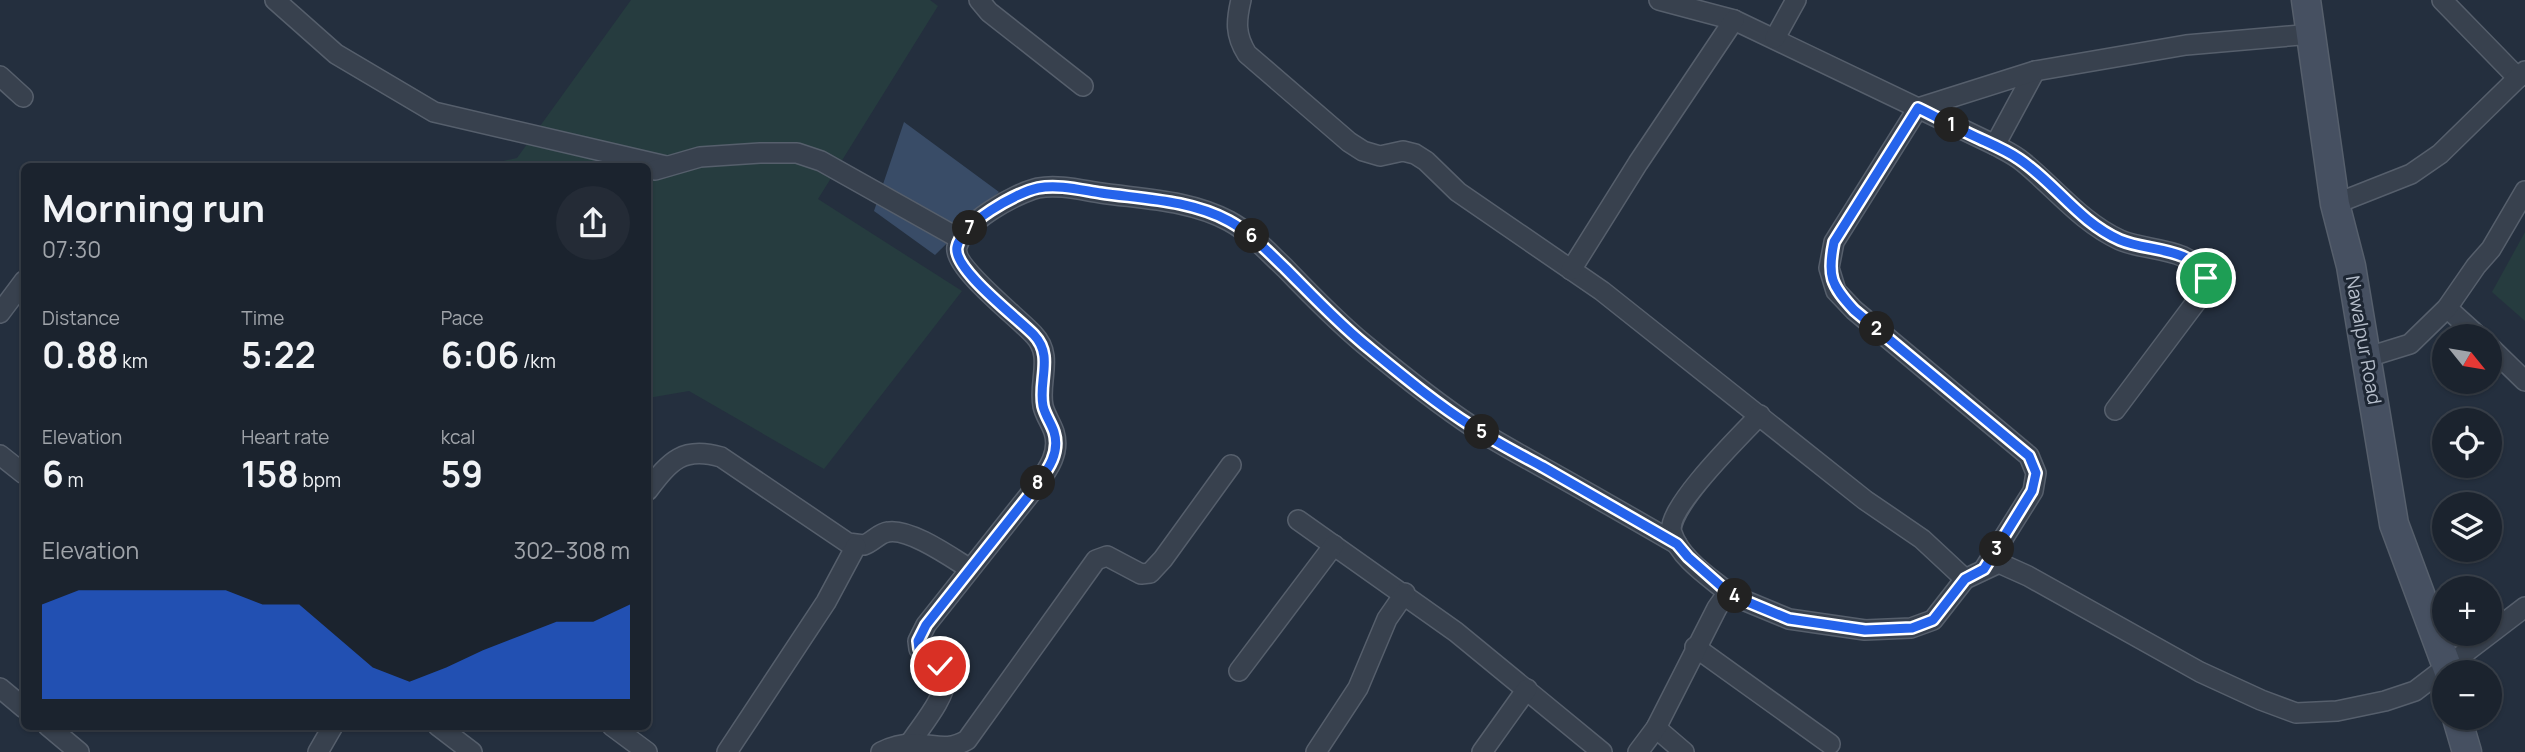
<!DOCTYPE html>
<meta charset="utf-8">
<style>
body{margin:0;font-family:Manrope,sans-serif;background:#242b36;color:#f1f3f6;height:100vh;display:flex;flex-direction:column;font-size:26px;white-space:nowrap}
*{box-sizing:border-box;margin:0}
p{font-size:23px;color:#a0a4aa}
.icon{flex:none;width:38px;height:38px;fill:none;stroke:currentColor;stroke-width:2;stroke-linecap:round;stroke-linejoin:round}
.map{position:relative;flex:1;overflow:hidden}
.drawer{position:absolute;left:21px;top:163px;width:630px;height:567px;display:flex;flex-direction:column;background:#1b232e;border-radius:10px;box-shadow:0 2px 5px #0004,0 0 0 2px #39404a}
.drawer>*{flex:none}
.needle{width:46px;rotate:120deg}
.tools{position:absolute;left:2432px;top:324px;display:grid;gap:14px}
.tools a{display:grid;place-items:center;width:70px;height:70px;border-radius:50%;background:#1b232e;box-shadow:0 2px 5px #0004,0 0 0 2px #39404a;font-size:35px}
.pin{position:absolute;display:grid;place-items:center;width:60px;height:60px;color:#fff;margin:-30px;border:4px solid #fff;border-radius:50%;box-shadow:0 2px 7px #0007}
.km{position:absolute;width:35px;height:35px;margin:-18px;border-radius:50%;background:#222;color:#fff;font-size:19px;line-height:35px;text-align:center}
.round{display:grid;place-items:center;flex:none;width:74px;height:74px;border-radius:37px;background:#242b36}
.head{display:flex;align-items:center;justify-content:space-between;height:119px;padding:0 21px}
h1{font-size:38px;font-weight:700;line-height:52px}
.stats{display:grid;grid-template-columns:repeat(3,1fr);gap:10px;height:119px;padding:7px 21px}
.stats div{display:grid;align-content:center}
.stats b{font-size:35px;font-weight:700}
.stats small{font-size:19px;font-weight:400}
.stats p{font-size:19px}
.chart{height:196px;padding:14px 21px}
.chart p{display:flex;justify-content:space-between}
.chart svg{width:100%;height:126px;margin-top:7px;fill:#2563eb;opacity:.7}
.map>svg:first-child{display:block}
.green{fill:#263c3f}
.water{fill:#394c67}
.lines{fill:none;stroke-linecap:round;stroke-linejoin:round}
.street-casing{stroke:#565f6c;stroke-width:22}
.secondary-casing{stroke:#565f6c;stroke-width:31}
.street{stroke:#38414e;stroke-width:19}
.secondary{stroke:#465061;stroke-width:28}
.route-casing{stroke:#fff;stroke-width:14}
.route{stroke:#2563eb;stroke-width:9}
.labels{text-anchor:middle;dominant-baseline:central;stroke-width:6;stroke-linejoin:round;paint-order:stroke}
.street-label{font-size:19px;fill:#b4bcc9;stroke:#1d2633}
</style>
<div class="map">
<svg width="2525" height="752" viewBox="0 0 2525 752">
<rect width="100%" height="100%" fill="#242f3e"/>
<!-- green -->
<g class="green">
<polygon points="631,0 930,0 938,6 818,199 962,291 824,469 689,391 648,398 648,166 481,166 517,158"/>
<polygon points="2525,232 2525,321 2492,292"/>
</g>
<!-- water -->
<polygon class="water" points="904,122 999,192 935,255 874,211"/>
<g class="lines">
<defs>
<g id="street">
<polyline points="275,0 336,54 434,112 666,166"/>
<polyline points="979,0 989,12 1083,86"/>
<path d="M 1241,0 C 1236,21 1235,35 1247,54 L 1349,142 L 1363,151 L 1380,156 L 1403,151 L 1415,154 L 1426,161 L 1458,192 L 1602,291 L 1865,500 L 1922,539 L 1965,579"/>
<path d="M 1659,0 L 1734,20 L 1995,145 C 2004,150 2015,155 2023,162 C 2055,188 2081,222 2120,240 C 2147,252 2191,246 2206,278 L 2196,302 L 2115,410"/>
<polyline points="2442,0 2518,78"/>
<polyline points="1775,38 1796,0"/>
<polyline points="0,76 23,97"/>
<polyline points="1995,145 2035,71"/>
<polyline points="655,170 700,157 760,153 797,153 821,161 960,239"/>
<polyline points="2335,204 2411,174 2440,154 2525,71"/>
<polyline points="1571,270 1638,163 1734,20"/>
<polyline points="2447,308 2478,336"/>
<polyline points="0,313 24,281"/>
<polyline points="2490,347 2525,381"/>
<polyline points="2368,357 2410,344 2447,308 2476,266 2491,249 2525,191"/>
<polyline points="0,455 24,474"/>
<path d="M 648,490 C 670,461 683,446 721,457 L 848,543 L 864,545 C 873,542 879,533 888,532 C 910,528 952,558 970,569"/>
<polyline points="1298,520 1456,632 1602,752"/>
<polyline points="1984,569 2033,491 2036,473 2029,456 1854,310 1836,291 1829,268 1834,242 1918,108 2035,71 2186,45 2312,34"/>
<path d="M 1731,595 C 1711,578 1680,559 1672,533 C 1664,510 1742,434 1760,415"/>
<polyline points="1695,647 1830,744"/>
<polyline points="1239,671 1334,545"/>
<polyline points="0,688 24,708"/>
<polyline points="48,726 79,752"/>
<polyline points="438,726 472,752"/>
<polyline points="612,726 647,752"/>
<polyline points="1656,728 1684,752"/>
<path d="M 910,743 C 924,722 944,700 947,675 L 919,649 L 918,641 L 926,625 L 1034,489 C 1046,472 1061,454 1054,432 C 1051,423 1045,415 1043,406 C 1038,381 1054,356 1034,335 C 1020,319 952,267 957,247 C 962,223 1016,193 1038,188 C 1058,184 1081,190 1101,193 C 1143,199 1190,200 1229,221 C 1251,233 1267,251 1285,268 C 1310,294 1336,321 1364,344 C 1398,372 1435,402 1473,427 C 1495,441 1519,454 1542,467 C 1587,492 1632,518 1677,544"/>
<polyline points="318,752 333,726"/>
<polyline points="727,752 826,602 856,546"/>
<path d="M 881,752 C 891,747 901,744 913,744 C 936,744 946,752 967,740 L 1096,560 L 1107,556 L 1141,574 L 1150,573 L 1163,559 L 1231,465"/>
<polyline points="1316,752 1358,688 1387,619 1405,593"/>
<polyline points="1482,752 1527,689"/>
<polyline points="1638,752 1656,728 1717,608 1724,598 1731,595 1789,619 1865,630 1911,628 1933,620 1965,579 1999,563 2028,576 2200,672 2261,700 2296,713 2337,711 2385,701 2415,691 2525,607"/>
</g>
<g id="secondary">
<polyline points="2306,0 2335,204 2351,266 2394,524 2449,672"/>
<polyline points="2457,718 2467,752"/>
</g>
</defs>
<!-- street casing -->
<use href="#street" class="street-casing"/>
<!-- secondary casing -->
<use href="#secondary" class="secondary-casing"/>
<!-- street -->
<use href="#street" class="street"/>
<!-- secondary -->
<use href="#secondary" class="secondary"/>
</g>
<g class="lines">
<defs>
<path id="route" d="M 940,666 L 919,649 L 918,641 L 926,625 L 1034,489 C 1046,472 1061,454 1054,432 C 1051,423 1045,415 1043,406 C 1038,381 1054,356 1034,335 C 1019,319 952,269 957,247 C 962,223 1015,193 1038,188 C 1058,184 1081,190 1101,193 C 1143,199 1190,200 1229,221 C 1251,233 1267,251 1285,268 C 1311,294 1336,321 1364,344 C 1398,372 1435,403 1473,427 C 1495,442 1519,454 1543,467 C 1587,492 1632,518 1677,544 L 1688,557 L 1731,595 L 1789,619 L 1865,630 L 1912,628 L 1933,620 L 1965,579 L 1984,569 L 2032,491 L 2036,473 L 2029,456 L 1854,310 C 1831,285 1827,276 1834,242 L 1918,108 C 1937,117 1956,128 1976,137 C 1991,144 2006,150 2019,159 C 2055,183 2079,222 2120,240 C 2148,252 2191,246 2206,278"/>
</defs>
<!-- route casing -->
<use href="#route" class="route-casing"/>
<!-- route -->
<use href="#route" class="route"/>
</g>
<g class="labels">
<!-- street labels -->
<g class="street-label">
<text transform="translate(2364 340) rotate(80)">Nawalpur Road</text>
</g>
</g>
</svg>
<div class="tools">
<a><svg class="needle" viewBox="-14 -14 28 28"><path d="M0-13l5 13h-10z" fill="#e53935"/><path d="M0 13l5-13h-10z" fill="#a0a4aa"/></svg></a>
<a><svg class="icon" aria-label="locate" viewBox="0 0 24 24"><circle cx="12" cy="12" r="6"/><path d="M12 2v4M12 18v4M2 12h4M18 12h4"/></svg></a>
<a><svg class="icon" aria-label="layers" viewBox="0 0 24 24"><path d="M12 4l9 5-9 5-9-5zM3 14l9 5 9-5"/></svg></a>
<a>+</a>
<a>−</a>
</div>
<div class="pin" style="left:2206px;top:278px;background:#1e9e55"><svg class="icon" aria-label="arrive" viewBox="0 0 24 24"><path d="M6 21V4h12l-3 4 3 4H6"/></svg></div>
<div class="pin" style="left:940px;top:666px;background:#d93025"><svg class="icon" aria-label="check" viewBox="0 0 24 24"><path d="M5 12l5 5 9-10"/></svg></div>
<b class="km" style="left:1952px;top:125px">1</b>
<b class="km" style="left:1877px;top:329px">2</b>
<b class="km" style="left:1997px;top:549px">3</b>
<b class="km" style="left:1735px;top:596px">4</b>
<b class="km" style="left:1482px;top:432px">5</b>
<b class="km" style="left:1252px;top:236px">6</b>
<b class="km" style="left:970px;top:228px">7</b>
<b class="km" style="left:1038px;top:483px">8</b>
<section class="drawer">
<div class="head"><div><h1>Morning run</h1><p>07:30</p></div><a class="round"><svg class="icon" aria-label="share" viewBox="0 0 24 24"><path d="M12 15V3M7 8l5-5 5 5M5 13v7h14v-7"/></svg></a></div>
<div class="stats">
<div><p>Distance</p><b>0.88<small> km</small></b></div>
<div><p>Time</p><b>5:22</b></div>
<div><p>Pace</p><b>6:06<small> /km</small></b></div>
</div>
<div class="stats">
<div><p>Elevation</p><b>6<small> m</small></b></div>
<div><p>Heart rate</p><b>158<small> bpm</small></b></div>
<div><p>kcal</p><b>59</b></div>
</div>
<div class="chart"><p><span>Elevation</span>302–308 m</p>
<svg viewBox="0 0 160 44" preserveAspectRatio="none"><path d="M0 44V11L10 6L20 6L30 6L40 6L50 6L60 11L70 11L80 22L90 33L100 38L110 33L120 27L130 22L140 17L150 17L160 11V44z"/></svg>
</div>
</section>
</div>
